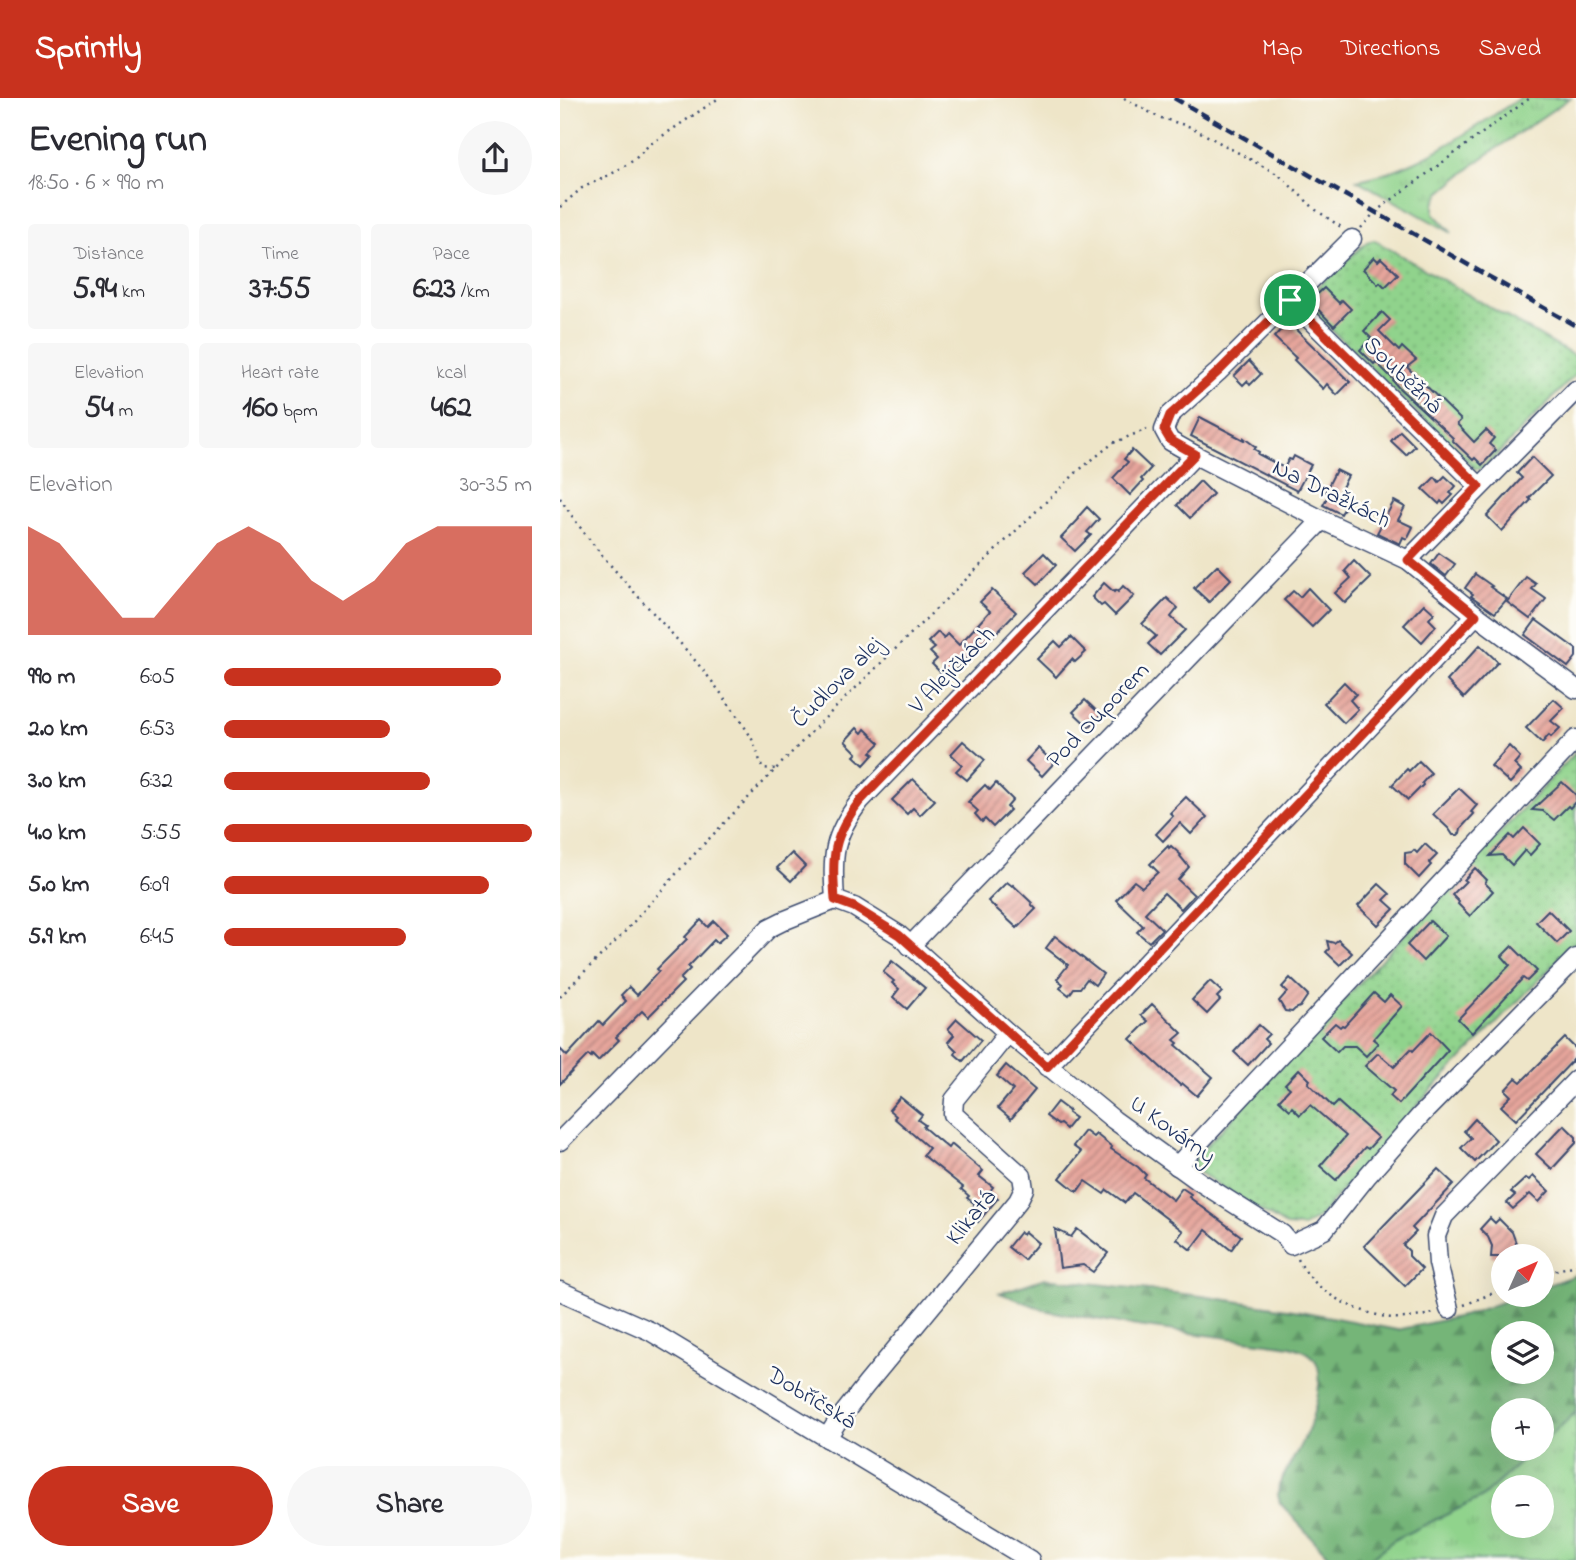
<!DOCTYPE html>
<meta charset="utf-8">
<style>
body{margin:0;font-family:"Indie Flower",sans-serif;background:#f7f7f7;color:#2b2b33;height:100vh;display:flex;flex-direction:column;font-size:26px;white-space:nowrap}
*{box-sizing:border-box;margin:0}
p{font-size:23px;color:#7c7c81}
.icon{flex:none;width:38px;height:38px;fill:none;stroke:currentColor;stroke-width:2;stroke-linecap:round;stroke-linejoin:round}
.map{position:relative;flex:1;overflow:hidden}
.sheet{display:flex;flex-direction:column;background:#fff;width:560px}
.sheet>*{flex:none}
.needle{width:46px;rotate:45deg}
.buttons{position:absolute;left:931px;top:1146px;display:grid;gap:14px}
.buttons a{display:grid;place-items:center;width:63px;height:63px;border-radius:50%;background:#fff;box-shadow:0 7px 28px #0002;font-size:35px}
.pin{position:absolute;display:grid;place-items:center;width:60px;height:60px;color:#fff;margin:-30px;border:4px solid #fff;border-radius:50%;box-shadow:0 2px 7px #0007}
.round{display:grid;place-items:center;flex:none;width:74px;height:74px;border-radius:37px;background:#f7f7f7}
.headline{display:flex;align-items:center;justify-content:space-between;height:119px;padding:0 28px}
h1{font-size:38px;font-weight:800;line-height:52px}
.metrics{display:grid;grid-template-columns:repeat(3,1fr);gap:10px;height:119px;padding:7px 28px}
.metrics div{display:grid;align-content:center;border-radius:7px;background:#f7f7f7;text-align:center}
.metrics b{font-size:30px;font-weight:800}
.metrics small{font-size:19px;font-weight:400}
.metrics p{font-size:19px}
.chart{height:196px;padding:14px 28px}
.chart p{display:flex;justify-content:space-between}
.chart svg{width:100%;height:126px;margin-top:7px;fill:#c8321e;opacity:.7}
.primary-button{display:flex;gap:14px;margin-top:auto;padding:14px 28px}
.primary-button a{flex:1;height:80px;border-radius:42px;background:#c8321e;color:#fff;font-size:28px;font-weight:800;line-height:80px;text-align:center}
.primary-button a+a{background:#f7f7f7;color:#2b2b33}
ul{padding:0 28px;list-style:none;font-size:23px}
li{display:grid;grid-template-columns:112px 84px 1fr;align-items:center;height:52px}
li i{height:18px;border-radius:9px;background:#c8321e}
header{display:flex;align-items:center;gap:42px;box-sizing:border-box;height:98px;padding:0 35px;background:#c8321e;color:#fff}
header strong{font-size:33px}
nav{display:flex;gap:38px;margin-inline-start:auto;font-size:24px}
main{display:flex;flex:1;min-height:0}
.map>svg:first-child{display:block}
.grass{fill:url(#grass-tufts);stroke:#568175;stroke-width:2;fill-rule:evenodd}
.forest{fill:url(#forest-firs);stroke:#48726b;stroke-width:2;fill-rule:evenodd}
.park{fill:url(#park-dots);stroke:#568175;stroke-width:2}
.building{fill:url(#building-hatch)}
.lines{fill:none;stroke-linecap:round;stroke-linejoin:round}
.minor-casing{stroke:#3b4a6e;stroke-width:21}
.path{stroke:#3b4a6e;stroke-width:2.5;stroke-dasharray:2 5;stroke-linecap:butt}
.minor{stroke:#fff;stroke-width:18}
.rail{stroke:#1b2f5e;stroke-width:4.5;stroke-dasharray:10 5;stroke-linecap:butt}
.route-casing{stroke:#fff;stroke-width:14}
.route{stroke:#c8321e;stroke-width:9}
.labels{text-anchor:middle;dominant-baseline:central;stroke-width:5;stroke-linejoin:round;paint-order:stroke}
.street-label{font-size:24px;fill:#1b2f5e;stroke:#fdfcf7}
</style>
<header>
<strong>Sprintly</strong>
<nav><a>Map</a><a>Directions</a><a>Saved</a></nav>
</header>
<main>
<section class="sheet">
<div class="headline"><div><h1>Evening run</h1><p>18:50 · 6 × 990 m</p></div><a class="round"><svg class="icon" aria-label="share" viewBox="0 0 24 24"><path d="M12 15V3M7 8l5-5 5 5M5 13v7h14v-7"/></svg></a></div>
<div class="metrics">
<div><p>Distance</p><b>5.94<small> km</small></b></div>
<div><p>Time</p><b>37:55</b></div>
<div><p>Pace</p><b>6:23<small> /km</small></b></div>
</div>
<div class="metrics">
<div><p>Elevation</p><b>54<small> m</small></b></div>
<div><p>Heart rate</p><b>160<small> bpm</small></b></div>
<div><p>kcal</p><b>462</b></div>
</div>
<div class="chart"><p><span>Elevation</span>30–35 m</p>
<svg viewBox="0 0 160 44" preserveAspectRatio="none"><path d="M0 44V6L10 12L20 25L30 38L40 38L50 25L60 12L70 6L80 12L90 25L100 32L110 25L120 12L130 6L140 6L150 6L160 6V44z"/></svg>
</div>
<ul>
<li><b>990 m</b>6:05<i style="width:90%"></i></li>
<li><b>2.0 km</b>6:53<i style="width:54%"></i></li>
<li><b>3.0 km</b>6:32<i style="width:67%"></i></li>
<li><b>4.0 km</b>5:55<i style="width:100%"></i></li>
<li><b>5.0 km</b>6:09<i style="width:86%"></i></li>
<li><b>5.9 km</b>6:45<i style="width:59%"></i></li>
</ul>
<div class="primary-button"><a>Save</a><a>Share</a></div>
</section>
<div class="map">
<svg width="1016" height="1462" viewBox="0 0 1016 1462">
<defs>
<pattern id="grass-tufts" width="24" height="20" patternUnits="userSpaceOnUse" patternTransform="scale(1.75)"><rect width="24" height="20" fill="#90d38c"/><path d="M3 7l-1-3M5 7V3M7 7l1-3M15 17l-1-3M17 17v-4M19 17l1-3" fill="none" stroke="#7cb57b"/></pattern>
<pattern id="forest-firs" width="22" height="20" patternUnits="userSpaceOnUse" patternTransform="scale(1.75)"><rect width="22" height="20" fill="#74b578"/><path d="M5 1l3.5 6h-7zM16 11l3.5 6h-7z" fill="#5e9466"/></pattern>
<pattern id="park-dots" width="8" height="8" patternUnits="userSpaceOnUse" patternTransform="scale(1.75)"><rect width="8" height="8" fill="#90d38c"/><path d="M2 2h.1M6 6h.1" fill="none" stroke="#7cb57b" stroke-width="1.8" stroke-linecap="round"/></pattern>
<pattern id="building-hatch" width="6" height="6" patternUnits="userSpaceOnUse" patternTransform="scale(1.75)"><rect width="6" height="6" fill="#e6a59b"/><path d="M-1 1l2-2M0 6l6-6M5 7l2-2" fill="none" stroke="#ba8782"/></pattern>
</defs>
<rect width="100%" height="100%" fill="#fdfcf7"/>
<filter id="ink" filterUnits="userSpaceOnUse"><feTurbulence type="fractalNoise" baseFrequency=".0143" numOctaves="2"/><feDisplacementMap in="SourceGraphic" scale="14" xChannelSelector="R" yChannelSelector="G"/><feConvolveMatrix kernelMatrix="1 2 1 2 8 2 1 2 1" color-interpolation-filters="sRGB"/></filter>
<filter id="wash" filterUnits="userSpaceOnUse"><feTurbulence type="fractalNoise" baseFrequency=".00686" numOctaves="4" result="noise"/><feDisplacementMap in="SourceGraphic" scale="28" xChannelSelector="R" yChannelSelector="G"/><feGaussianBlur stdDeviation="1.57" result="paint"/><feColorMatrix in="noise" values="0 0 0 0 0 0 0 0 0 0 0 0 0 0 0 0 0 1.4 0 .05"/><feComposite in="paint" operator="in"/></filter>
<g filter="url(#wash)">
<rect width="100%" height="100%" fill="#eee5c8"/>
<!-- grass -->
<g class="grass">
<path d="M 960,0 L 1010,0 L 921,61 L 880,95 L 874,106 L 874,116 L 892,135 L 797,82 C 858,72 909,33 960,0 Z"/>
<path d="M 1016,1314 L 1016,1462 L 808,1462 L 835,1441 L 921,1400 L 975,1351 L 982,1351 L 982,1345 ZM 943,1390 L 982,1390 L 982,1428 L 943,1428 Z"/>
</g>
<!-- forest -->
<path class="forest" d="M 1016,1177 L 1016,1314 L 982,1345 L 982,1312 L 943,1312 L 943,1351 L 975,1351 L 921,1400 L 835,1441 L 808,1462 L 772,1462 L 720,1405 L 718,1397 L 719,1387 C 729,1367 742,1347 750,1327 C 755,1312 765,1276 755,1262 C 750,1254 740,1251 731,1248 L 577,1228 L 488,1213 L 440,1195 L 485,1180 L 641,1198 L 740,1213 L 837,1232 L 906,1217 L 961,1197 L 982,1197 L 982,1189 ZM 943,1236 L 982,1236 L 982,1274 L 943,1274 Z"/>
<!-- park -->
<g class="park">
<polygon points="814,142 1016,259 1016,276 924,370 915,371 749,210 748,198 807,144"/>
<polygon points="1016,654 1016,844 870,993 781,1093 759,1119 743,1129 726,1128 638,1074 634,1067 636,1059"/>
</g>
<g id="blocks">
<!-- building -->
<g class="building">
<polygon points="814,159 818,163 821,160 838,176 825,189 820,184 818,186 803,171"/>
<polygon points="764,190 779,205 782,202 791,211 774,228 750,203"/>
<polygon points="822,214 830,222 819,233 839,253 842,249 856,262 847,269 901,322 897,326 914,344 926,332 934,340 929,346 936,352 922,367 915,360 913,362 892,342 893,340 838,289 833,283 834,282 816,264 814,266 800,252 811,240 804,233"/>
<polygon points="728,224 790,284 777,297 767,286 763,291 734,262 736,260 714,239"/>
<polygon points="689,263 701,276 690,287 687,283 683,287 674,278"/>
<polygon points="640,319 684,342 684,340 696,349 694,351 699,354 698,356 724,370 729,361 732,362 734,358 751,367 737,393 631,338"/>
<polygon points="840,333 855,348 846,357 831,343"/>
<polygon points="572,352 591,370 581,381 583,383 570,397 553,380 568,364 564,361"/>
<polygon points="972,359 991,378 969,400 971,402 942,433 927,418 962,380 957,375"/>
<polygon points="776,372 788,378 779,395 790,400 781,416 763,407 769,396 765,394"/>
<polygon points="885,378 896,388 890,395 893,397 884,406 881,403 879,406 863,391 875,379 879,384"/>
<polygon points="640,383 653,396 630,420 617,407"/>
<polygon points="834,403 845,409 838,422 853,429 847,441 843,439 840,446 817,435"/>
<polygon points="527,409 539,421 527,434 531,437 515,453 501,440 519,421 518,419"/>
<polygon points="484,455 496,467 478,486 465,474"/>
<polygon points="879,455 895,466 886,478 871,466"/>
<polygon points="794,463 811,480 785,505 775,495 791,480 785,473"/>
<polygon points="657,467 671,481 649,504 634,490"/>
<polygon points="915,476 932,488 930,489 947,501 935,515 911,498 913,496 905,490"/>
<polygon points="966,479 976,486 972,491 986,501 970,521 947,504"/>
<polygon points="544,485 554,494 556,492 558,494 563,488 574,498 555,517 544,506 541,508 532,499"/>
<polygon points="748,490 769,512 752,529 724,502 733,493 740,499"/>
<polygon points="432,492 456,514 432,539 430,537 387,581 372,566 377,561 370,554 375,550 368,544 378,534 384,541 388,536 399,547 430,513 420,504"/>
<polygon points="607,500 618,510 611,519 625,532 600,557 588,546 596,538 582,526"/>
<polygon points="864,506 874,515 869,521 876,528 862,544 844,527"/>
<polygon points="976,522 1016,551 1016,559 1008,569 965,537"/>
<polygon points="511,539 526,554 515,564 512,561 496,579 477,561 495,543 501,549"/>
<polygon points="920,547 938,564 904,600 887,583"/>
<polygon points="784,584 796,596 790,602 798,611 784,625 764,605"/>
<polygon points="994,601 1004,610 991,623 1000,630 991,639 989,637 982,645 966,630"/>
<polygon points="525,602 541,617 529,629 513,614"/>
<polygon points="297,630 302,635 305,631 320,645 311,654 314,656 304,667 294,658 297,655 285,643"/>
<polygon points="403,643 425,662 407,682 396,673 402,667 391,656"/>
<polygon points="949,648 960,659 954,666 961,673 950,685 931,668"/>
<polygon points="478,650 494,665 482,678 466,663"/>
<polygon points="859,663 871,675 862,685 863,687 848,702 832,687 847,671 849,673"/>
<polygon points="353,681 375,702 360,717 353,710 347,716 332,702"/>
<polygon points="1002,684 1016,697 1016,703 1010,710 1008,708 994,722 983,713 972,712"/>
<polygon points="436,685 453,702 447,709 450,712 433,729 425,721 422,724 415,716 418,713 408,704 425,687 430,692"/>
<polygon points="899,690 917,707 911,714 914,716 901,730 900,735 898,737 893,737 889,731 873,716"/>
<polygon points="626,699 647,719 631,736 620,725 603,743 596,736 613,718 610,715"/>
<polygon points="964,730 980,746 970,757 965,752 952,767 942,757 930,758 950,737 954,741"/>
<polygon points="865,746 877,757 869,765 871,767 859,780 845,766 845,755 852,754 854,752 857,755"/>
<polygon points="608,748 609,750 611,748 621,757 620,758 629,769 618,782 634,797 621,811 604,795 585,815 602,831 589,844 577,834 583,828 556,802 574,783 582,789 598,774 590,766"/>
<polygon points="232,755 245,768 231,783 217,770"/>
<polygon points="915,770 927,782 925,785 933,793 910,818 898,806 899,804 892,797 906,783 904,782"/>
<polygon points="447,784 452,788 453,787 472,805 471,806 476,811 457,830 428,803"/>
<polygon points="819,786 830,796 824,802 834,811 818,827 798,808"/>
<polygon points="988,812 1009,833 997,845 976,824"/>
<polygon points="141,822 148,829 154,823 167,836 157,845 154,842 128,869 130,871 120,881 123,884 88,919 82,913 56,939 59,942 38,963 32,957 31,959 28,957 0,986 0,951 7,958 39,923 43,927 66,903 61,897 69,889 77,897 99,873 97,871 127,841 125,839"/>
<polygon points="870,823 886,838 863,863 847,847"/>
<polygon points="495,838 543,876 535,887 527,881 520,890 514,890 509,897 500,890 503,886 497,881 508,867 486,850"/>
<polygon points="778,842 792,855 780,867 766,854 769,851 767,843 774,845"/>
<polygon points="952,848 977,873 967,883 963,880 912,935 898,921 950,867 942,858"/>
<polygon points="332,863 365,890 347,911 333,899 339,891 332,885 334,883 323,874"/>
<polygon points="730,880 748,897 740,909 735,911 732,914 725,913 719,903 727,894 722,889"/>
<polygon points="650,883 662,894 657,899 660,902 647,916 632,902"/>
<polygon points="814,895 824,904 830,897 842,908 813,941 818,945 806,958 795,948 783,948 777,954 761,939 775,925 780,929 782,927 784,928"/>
<polygon points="592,906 622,935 614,942 618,945 616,947 653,979 637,998 622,985 620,987 570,941 588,923 581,917"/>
<polygon points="397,921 421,942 403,963 395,956 397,953 388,944 394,937 388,931"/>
<polygon points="699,927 709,936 704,941 708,945 688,967 674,954"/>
<polygon points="871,934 888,952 839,1006 830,998 834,993 805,968 818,955 834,969 851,951 853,953"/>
<polygon points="1005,940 1016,951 1016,959 956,1022 941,1008 951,998 945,992 956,980 961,984"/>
<polygon points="446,967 475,992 451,1021 438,1010 453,992 437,978"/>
<polygon points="739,971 750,982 748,985 773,1009 778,1004 818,1040 808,1051 805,1049 776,1082 760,1068 786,1038 750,1007 740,1017 732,1009 730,1012 719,1002 730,990 725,986"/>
<polygon points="340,999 362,1017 358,1022 365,1027 363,1029 388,1050 391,1046 423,1073 419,1078 433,1089 430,1093 438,1100 418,1124 408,1115 415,1106 407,1100 409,1098 401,1091 403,1089 363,1057 369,1050 334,1020 336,1018 329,1012"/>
<polygon points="497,1004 509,1013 508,1015 515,1020 506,1031 500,1026 498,1027 486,1018"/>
<polygon points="915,1021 936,1042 915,1064 901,1050 911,1040 904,1033"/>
<polygon points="1004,1027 1016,1039 1016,1045 992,1071 976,1056"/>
<polygon points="525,1033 533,1039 536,1036 552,1049 551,1051 578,1069 586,1077 584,1080 613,1102 622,1090 631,1096 629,1099 681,1138 671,1152 646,1132 631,1152 617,1141 623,1133 573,1095 565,1105 547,1092 544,1096 525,1083 517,1094 500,1080 521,1054 513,1048"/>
<polygon points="878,1071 894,1086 852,1130 856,1134 843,1147 849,1153 849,1158 862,1171 845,1188 804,1148"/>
<polygon points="973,1078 989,1093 979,1104 970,1096 953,1111 947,1105 955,1097 951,1094 966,1080 969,1082"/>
<polygon points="930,1120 935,1125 939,1121 952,1134 956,1145 956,1154 946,1154 946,1158 943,1159 931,1159 932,1148 928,1139 920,1131"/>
<polygon points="495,1131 511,1139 517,1131 548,1155 533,1174 523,1167 500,1170"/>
<polygon points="460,1134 463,1137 465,1134 478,1145 464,1162 448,1149"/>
</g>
</g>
</g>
<g filter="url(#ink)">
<use href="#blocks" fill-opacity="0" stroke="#3b4a6e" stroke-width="2"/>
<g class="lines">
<defs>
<g id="minor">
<polyline points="730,202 919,388"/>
<polyline points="635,357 762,422 848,462 916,517 1016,591"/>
<polyline points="848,462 1016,292"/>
<polyline points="275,802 294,809 339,837 448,935 554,1022 640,1084 722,1136 731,1147 764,1132 808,1077 861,1017 1016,860"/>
<polyline points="350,848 762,422"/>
<polyline points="487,969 916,517"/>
<path d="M 0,1043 L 209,830 L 223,823 L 275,802 C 272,758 272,739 300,703 L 635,357 L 610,343 L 604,332 L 610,317 L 658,274 L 792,141"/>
<polyline points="617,1068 1016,641"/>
<polyline points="0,1193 90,1233 470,1462"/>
<polyline points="889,1211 878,1165 876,1138 884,1118 1016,982"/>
<polyline points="267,1340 277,1324 306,1287 458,1103 464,1091 462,1078 393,1016 394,1002 448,935"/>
</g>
</defs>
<!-- minor casing -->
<use href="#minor" class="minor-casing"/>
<!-- path -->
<g class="path">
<polyline points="564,0 598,19 631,29 719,77 756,112 781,129"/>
<polyline points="0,109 22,90 55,74 74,62 89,47 159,0"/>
<polyline points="801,130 815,114 970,0"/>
<path d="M 0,400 C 48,476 119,534 170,608 C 177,618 185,629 191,639 C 196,649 199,660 202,670 L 217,671"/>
<polyline points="0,899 20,878 61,838 124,767 259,626 437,451 518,373 553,345 587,331"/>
<path d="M 738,1161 C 754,1194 791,1212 826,1219 C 841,1222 859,1219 874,1215"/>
<polyline points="982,1176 1016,1167"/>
<polyline points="904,1207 943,1191"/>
</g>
<!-- minor -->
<use href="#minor" class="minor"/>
<!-- rail -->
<polyline class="rail" points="614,0 1016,228"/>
</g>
</g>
<g class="lines" filter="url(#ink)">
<defs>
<path id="route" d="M 730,202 L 919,388 L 848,462 L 916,517 L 487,969 L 339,837 L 294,809 L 275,802 C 272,758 272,739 300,703 L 635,356 L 610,342 L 604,332 L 610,317 L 658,274 Z"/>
</defs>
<!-- route casing -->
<use href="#route" class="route-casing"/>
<!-- route -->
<use href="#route" class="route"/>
</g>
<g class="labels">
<!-- street labels -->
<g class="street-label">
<text transform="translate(842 278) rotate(44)">Souběžná</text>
<text transform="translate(771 397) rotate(26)">Na Dražkách</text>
<text transform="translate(393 573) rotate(-46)">V Alejíčkách</text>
<text transform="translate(278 585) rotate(-45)">Čudlova alej</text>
<text transform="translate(539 618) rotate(-46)">Pod Ouporem</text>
<text transform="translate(612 1033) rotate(36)">U Kovárny</text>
<text transform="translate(412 1120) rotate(-51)">Klikatá</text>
<text transform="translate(251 1301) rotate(31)">Dobříčská</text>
</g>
</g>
</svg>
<div class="buttons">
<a><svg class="needle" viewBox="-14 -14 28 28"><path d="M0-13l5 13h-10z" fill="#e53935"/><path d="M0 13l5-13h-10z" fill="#7c7c81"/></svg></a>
<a><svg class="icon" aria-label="layers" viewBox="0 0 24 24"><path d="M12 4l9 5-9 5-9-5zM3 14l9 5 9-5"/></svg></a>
<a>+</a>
<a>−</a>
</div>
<div class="pin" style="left:730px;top:202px;background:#1e9e55"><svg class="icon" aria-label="arrive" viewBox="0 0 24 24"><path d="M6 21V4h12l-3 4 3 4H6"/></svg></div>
</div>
</main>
